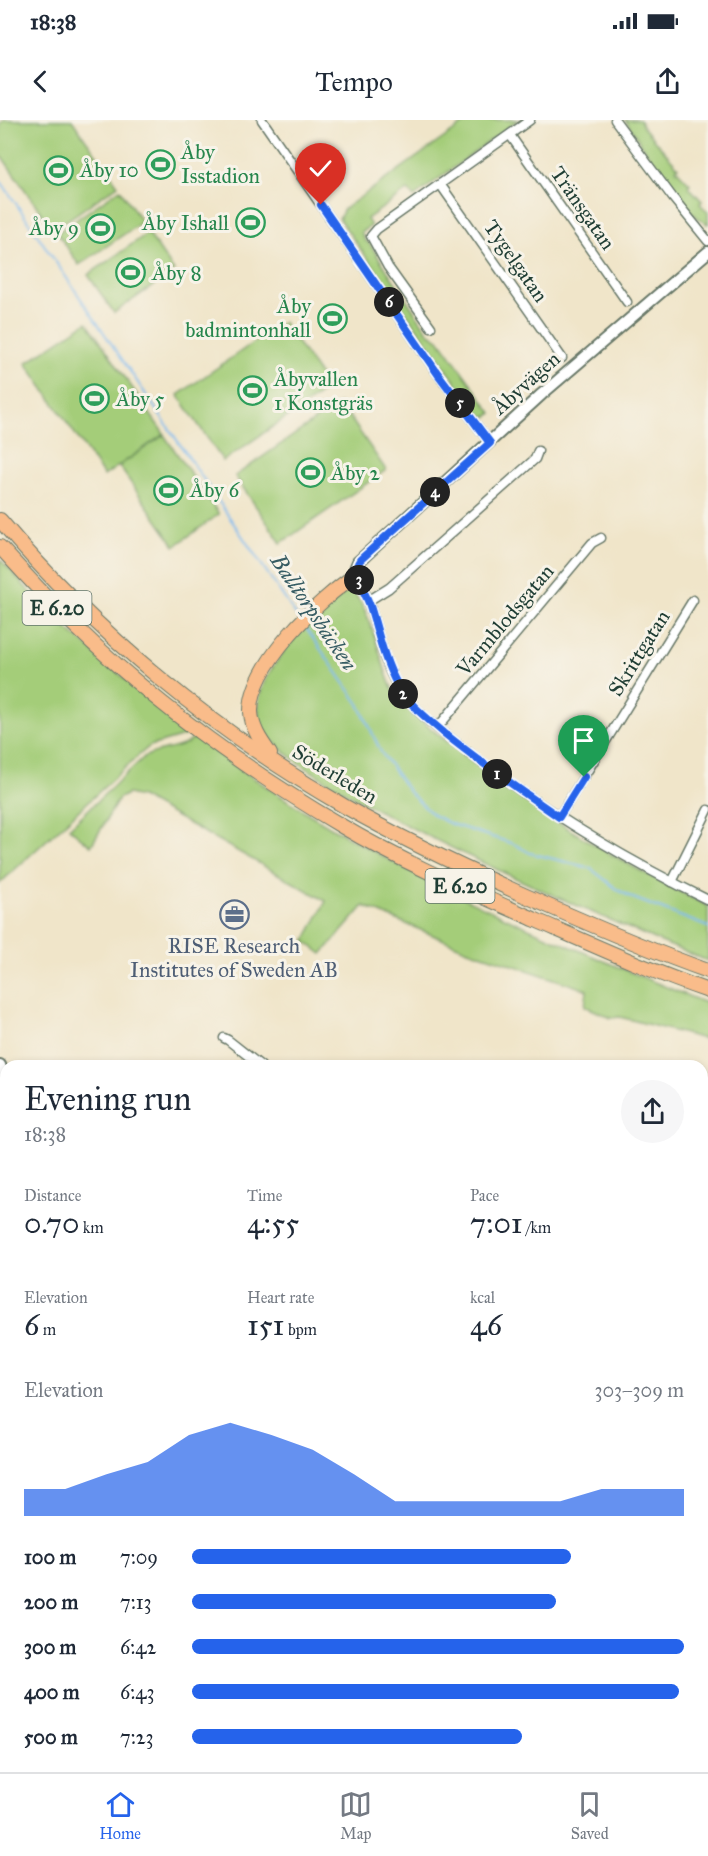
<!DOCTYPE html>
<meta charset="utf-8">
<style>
body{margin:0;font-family:"IM FELL Great Primer",serif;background:#f6f6f7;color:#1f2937;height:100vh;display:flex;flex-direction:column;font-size:22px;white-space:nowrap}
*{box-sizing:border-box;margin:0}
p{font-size:20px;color:#747a83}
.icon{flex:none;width:33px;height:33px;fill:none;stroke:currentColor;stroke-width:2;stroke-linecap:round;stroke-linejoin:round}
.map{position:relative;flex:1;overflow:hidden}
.panel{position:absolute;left:0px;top:940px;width:708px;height:712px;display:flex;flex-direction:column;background:#fff;border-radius:18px 18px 0 0;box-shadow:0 3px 9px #0003}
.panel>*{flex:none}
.pin{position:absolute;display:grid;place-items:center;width:51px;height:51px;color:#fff;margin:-62px -26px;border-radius:50% 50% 50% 0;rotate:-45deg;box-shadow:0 0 6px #0007}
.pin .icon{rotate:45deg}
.km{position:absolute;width:30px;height:30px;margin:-15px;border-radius:50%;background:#222;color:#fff;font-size:16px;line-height:30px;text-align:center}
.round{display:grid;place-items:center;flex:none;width:63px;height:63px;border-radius:32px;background:#f6f6f7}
.overview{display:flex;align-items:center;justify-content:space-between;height:102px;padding:0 24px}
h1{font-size:33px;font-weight:600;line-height:45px}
.figures{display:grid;grid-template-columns:repeat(3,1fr);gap:9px;height:102px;padding:6px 24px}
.figures div{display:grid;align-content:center}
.figures b{font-size:30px;font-weight:600}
.figures small{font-size:16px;font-weight:400}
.figures p{font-size:16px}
.chart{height:168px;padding:12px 24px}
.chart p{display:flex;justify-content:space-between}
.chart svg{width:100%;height:108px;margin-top:6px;fill:#2563eb;opacity:.7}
ul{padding:0 24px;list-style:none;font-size:20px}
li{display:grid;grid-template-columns:96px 72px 1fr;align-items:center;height:45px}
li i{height:15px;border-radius:8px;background:#2563eb}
.status{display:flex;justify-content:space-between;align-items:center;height:42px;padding:0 30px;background:#fff;direction:ltr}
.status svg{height:16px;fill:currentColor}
header{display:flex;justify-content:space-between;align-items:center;height:78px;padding:0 24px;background:#fff;font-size:27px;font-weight:600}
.menu{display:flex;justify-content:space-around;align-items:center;height:84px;border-top:2px solid #e0e1e3;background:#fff;font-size:16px;color:#747a83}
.menu a{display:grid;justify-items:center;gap:3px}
.menu .selected{color:#2563eb}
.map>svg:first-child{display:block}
.green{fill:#a4cd79;stroke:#628556;stroke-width:1.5}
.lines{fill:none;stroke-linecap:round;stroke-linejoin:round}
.stream{stroke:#7cbaef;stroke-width:2}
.minor-casing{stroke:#687868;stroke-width:11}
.tertiary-casing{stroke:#687868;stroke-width:14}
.trunk-casing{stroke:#687868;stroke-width:16}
.minor{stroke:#fff;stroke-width:8}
.tertiary{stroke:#fff;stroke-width:10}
.trunk{stroke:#f9bc8a;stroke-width:14}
.route-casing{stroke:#fff;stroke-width:12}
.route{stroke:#2563eb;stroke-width:8}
.labels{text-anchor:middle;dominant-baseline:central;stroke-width:6;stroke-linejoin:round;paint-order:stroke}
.shield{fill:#f7f3e8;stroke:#60746a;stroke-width:1.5}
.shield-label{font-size:20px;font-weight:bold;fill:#1f3d34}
.leisure-label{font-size:21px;fill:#27864d;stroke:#f7f3e8;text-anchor:start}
.street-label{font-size:21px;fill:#1f3d34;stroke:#f7f3e8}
.service-label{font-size:21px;fill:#4e5e75;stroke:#f7f3e8}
.water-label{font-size:22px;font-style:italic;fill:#365c63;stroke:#f7f3e8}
</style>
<div class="status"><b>18:38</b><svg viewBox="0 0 49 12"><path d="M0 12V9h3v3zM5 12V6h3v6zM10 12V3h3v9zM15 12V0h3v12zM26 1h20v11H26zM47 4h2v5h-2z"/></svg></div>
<header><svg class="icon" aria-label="back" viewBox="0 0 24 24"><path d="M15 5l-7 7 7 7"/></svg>Tempo<svg class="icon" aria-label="share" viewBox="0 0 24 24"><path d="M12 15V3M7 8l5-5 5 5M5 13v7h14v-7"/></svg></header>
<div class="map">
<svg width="708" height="1652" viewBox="0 0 708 1652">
<rect width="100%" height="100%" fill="#f7f3e8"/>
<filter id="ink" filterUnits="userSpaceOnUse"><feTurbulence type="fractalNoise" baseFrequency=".0167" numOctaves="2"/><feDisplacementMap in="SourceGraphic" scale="12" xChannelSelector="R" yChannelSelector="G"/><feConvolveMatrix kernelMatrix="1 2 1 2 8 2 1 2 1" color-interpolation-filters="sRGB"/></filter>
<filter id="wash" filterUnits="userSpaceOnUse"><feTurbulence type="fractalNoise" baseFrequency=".008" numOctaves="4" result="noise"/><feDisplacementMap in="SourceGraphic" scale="24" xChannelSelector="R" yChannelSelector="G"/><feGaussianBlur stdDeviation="1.35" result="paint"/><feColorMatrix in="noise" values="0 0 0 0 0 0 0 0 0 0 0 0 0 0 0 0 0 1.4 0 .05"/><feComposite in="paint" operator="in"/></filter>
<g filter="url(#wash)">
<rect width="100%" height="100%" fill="#f0e5c9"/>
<!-- green -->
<g class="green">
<polygon points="5,0 72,0 118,65 53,110 0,34 0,4"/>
<polygon points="469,0 518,0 414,77 408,70 367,99 371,106 361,112 365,121 369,123 428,212 439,219 492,293 489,296 484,297 477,292 339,99 344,89"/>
<path d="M 625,0 L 640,0 L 643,7 L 678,47 L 676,49 L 690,64 L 688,66 L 702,81 L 700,84 L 708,92 L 708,104 C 685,97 641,22 625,0 Z"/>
<polygon points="120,69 142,102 79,145 57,113"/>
<polygon points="148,113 174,151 114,193 88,155"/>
<polygon points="87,202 164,314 104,356 26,243"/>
<polygon points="283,202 329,268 223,341 178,275"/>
<polygon points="340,283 386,350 281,423 235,356"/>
<polygon points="164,315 219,394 175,426 119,346"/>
<polygon points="0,439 52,496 188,613 184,616 150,626 139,635 0,763"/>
<path d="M 347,469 C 370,477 380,547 393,570 C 397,576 403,583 408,588 C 421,602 438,614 453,626 C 531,691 618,741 708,786 L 708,841 C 639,814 274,661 260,602 C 252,571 274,544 292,521 C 298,513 304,503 311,496 C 322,486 335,478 347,469 Z"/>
<path d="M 196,616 C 347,734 532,813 708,884 L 708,920 L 620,897 L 611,898 L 585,886 L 587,870 L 468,830 L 364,786 L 322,834 L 305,821 L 326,781 L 141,677 L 128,674 L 119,678 L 91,726 L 69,708 L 144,637 C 162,627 183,631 196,616 Z"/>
</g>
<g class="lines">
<!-- stream -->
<g class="stream">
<polyline points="0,60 298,498"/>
<polyline points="305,507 359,584 381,632 409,672 433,695 451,704 514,724 530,733 590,748 618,770 633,778 708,807"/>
</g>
</g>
</g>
<g filter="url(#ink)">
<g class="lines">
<defs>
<g id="minor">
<polyline points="262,0 438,254 490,323"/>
<polyline points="615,0 673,78 708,121"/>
<polyline points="510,15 627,182"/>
<polyline points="440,64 562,238"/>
<polyline points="431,207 388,147 371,116 377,109 530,0"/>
<path d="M 356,455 C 377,489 377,533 398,566 C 415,593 443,612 467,631 C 542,690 623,738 708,780"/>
<polyline points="368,481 389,468 535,339 538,331"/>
<polyline points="438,607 592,423 601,418"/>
<polyline points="559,697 693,480"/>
<polyline points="672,762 708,690"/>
<polyline points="224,918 228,920 261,946"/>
<polyline points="702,1228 708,1231"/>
<polyline points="702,1271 708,1259"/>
<polyline points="0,1555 3,1553 6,1555"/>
<polyline points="153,1647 162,1652"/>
<polyline points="42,1652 45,1647"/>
<polyline points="507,1652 509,1647"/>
</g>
<g id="tertiary">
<polyline points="356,455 355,449 358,442 542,274 708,132"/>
<polyline points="0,945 4,956 0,967"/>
<polyline points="0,977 6,979"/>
<polyline points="702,1423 708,1426"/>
</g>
<g id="trunk">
<path d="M 0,400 C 96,514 215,612 344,686 C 409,723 476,754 544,784 C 598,808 652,831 708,851"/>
<path d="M 0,427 C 25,454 49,481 75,506 C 154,583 245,649 340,705 C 402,742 470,771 536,800 C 593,825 650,851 708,871"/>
<path d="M 270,634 C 261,621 252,609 251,592 C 250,545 319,479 356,455"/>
</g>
</defs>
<!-- minor casing -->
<use href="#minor" class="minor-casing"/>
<!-- tertiary casing -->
<use href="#tertiary" class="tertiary-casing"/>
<!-- trunk casing -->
<use href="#trunk" class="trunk-casing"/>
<!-- minor -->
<use href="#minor" class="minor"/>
<!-- tertiary -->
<use href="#tertiary" class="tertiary"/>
<!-- trunk -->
<use href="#trunk" class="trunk"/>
</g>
</g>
<g class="lines" filter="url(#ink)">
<defs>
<path id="route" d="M 321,85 L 438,254 L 490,323 L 360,440 C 350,454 365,470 370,486 C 378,511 384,541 397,564 C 408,584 427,598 444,613 C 481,643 520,670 559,697 L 584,657"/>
</defs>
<!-- route casing -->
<use href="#route" class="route-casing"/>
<!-- route -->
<use href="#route" class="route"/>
</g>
<!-- icons -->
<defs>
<symbol id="stadium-ring" viewBox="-11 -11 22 22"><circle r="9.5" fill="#f7f3e8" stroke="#2e9e5b" stroke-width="1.5"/><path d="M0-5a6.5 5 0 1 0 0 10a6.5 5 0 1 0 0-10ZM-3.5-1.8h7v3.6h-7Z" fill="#2e9e5b"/></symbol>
<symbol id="office-ring" viewBox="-11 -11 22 22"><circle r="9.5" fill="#f7f3e8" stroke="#5c6f8a" stroke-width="1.5"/><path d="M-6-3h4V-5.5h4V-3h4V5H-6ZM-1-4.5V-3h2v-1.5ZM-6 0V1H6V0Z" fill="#5c6f8a"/></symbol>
</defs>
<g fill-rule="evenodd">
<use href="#stadium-ring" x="144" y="28" width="33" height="33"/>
<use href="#stadium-ring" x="42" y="34" width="33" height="33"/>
<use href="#stadium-ring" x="234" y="86" width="33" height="33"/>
<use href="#stadium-ring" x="84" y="92" width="33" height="33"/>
<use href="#stadium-ring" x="114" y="136" width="33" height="33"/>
<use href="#stadium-ring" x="316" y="182" width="33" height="33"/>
<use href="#stadium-ring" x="236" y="254" width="33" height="33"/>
<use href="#stadium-ring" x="78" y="262" width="33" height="33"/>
<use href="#stadium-ring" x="294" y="336" width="33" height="33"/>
<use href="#stadium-ring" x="152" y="354" width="33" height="33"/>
<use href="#office-ring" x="218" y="778" width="33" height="33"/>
</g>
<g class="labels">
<!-- shield labels -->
<g class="shield">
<rect x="22.5" y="471" width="69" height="34" rx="4.5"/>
<rect x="425.5" y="749" width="69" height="34" rx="4.5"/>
</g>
<g class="shield-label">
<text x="57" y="488">E 6.20</text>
<text x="460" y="766">E 6.20</text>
</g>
<!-- leisure labels -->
<g class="leisure-label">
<text x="181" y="32">Åby<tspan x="181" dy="24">Isstadion</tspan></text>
<text x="80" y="50">Åby 10</text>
<text x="229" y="103" text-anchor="end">Åby Ishall</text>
<text x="79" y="108" text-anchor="end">Åby 9</text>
<text x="152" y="153">Åby 8</text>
<text x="311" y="186" text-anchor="end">Åby<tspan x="311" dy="24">badmintonhall</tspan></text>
<text x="274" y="259">Åbyvallen<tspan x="274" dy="24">1 Konstgräs</tspan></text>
<text x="116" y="279">Åby 5</text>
<text x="331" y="353">Åby 2</text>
<text x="190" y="370">Åby 6</text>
</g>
<!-- street labels -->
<g class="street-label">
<text transform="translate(583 88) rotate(55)">Tränsgatan</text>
<text transform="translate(516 141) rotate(55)">Tygelgatan</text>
<text transform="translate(526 263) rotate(-42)">Åbyvägen</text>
<text transform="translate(505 500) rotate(-50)">Varmblodsgatan</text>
<text transform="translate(639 533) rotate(-58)">Skrittgatan</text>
<text transform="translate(335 654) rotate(31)">Söderleden</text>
</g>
<!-- service labels -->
<g class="service-label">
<text x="234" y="826">RISE Research<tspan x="234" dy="24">Institutes of Sweden AB</tspan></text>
</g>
<!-- water labels -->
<g class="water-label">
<text transform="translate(314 492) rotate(56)">Balltorpsbäcken</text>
</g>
</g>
</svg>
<div class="pin" style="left:584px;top:657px;background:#1e9e55"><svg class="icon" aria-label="arrive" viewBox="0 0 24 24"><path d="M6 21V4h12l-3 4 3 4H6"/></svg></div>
<div class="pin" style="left:321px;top:85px;background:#d93025"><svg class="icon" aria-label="check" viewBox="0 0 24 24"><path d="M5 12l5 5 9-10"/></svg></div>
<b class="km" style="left:497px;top:654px">1</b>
<b class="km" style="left:403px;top:574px">2</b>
<b class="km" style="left:359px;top:460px">3</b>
<b class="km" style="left:435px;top:372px">4</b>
<b class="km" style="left:460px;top:283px">5</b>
<b class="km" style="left:389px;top:182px">6</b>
<section class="panel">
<div class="overview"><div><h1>Evening run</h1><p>18:38</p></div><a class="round"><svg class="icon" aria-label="share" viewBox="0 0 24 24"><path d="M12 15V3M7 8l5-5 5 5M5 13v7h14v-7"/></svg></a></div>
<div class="figures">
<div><p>Distance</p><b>0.70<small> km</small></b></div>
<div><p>Time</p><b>4:55</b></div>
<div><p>Pace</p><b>7:01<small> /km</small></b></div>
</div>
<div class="figures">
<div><p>Elevation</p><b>6<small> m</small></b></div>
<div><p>Heart rate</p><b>151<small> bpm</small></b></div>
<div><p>kcal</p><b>46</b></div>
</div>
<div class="chart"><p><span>Elevation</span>303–309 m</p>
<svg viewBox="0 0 160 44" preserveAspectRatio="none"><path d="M0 44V33L10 33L20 27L30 22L40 11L50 6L60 11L70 17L80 27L90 38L100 38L110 38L120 38L130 38L140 33L150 33L160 33V44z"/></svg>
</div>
<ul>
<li><b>100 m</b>7:09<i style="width:77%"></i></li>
<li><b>200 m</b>7:13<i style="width:74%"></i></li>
<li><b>300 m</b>6:42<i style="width:100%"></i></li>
<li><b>400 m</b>6:43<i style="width:99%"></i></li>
<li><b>500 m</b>7:23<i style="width:67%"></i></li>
</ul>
</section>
</div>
<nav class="menu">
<a class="selected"><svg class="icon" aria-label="home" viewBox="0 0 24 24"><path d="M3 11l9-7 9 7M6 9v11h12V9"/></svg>Home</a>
<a><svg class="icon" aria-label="map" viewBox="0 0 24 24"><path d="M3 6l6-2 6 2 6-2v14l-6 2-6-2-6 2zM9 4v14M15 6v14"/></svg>Map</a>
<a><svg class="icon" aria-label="saved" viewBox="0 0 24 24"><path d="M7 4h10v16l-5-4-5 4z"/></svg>Saved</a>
</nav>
